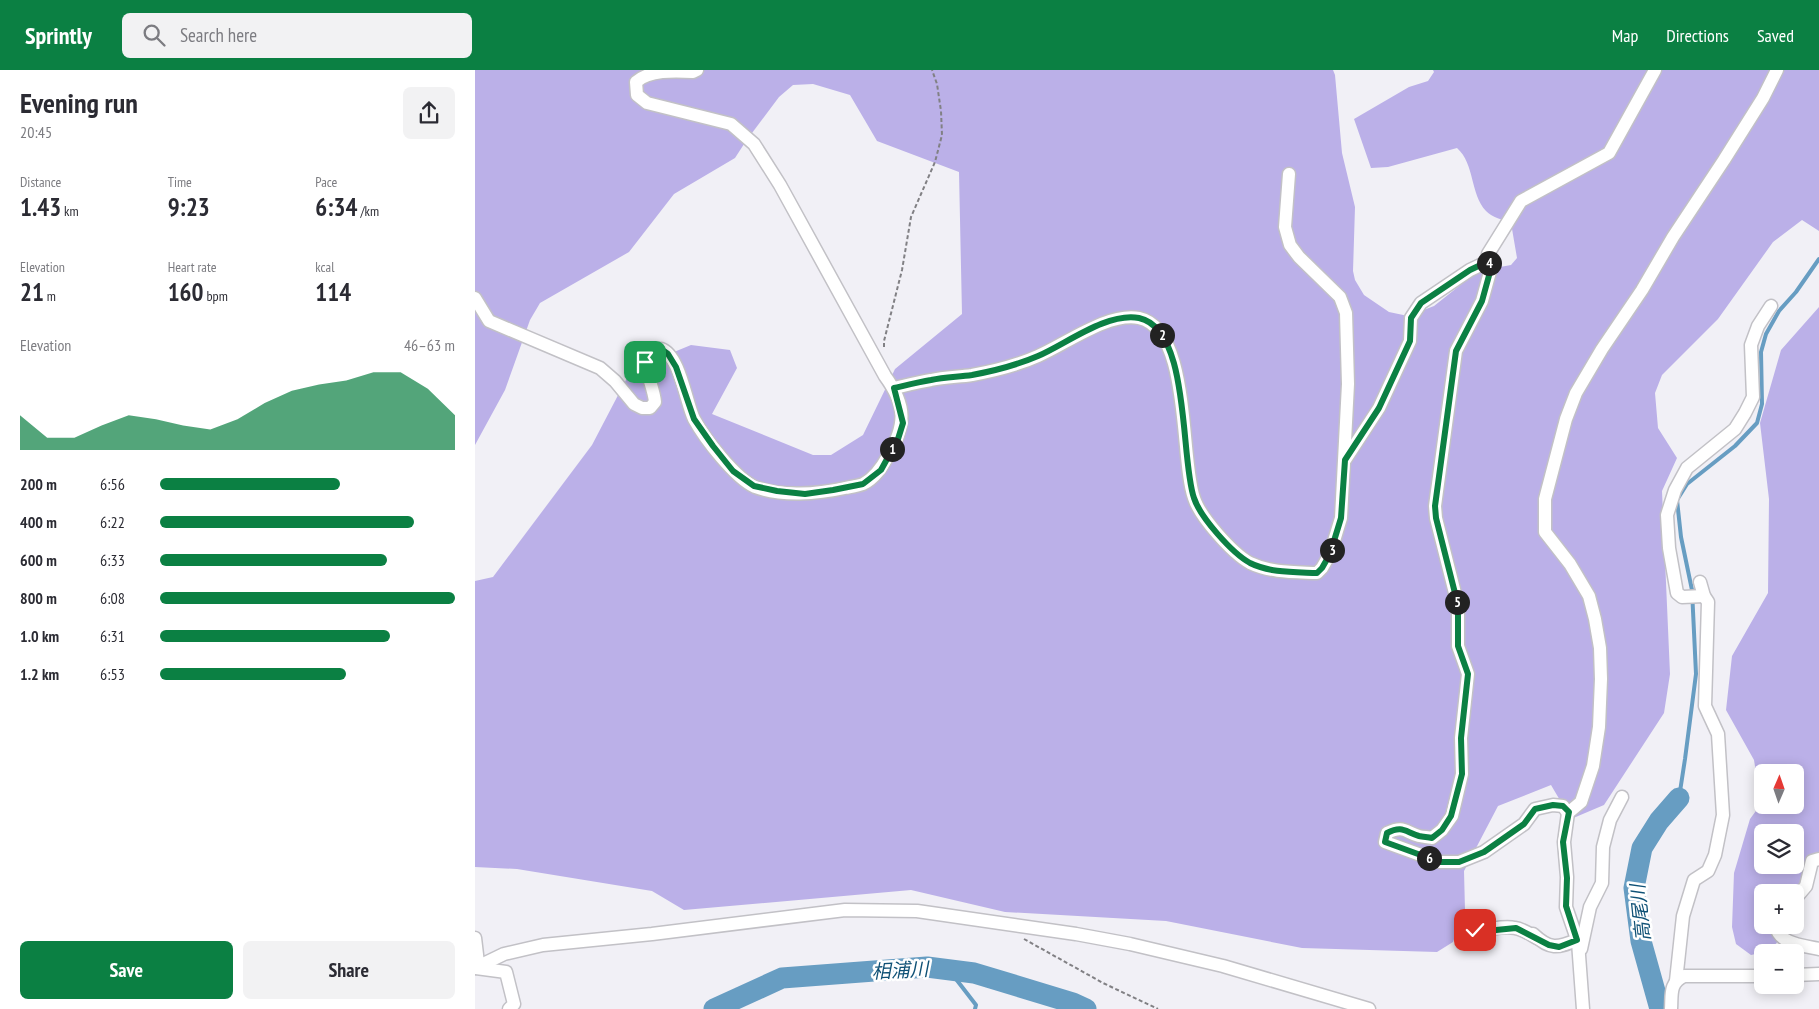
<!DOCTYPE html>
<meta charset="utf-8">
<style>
body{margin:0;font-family:"PT Sans Narrow","Noto Sans JP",sans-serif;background:#f2f2f3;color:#2b2b33;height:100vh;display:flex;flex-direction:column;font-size:19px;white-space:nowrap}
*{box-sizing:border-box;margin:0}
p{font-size:16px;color:#7c7c81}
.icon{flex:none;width:28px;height:28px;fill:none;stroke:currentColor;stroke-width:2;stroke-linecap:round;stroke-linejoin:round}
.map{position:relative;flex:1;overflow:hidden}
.details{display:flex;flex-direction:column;background:#fff;width:475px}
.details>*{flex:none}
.needle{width:32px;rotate:2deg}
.buttons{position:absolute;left:1279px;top:694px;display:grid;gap:10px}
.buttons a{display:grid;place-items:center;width:50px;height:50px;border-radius:8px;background:#fff;box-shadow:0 2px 12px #0003;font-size:25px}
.pin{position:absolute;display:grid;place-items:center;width:42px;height:42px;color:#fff;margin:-21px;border-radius:10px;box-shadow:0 2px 8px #0006}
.km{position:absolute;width:25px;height:25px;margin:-12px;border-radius:50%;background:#222;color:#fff;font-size:14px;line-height:25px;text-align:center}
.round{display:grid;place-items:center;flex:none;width:52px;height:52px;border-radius:8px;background:#f2f2f3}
.headline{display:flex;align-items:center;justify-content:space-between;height:85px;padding:0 20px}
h1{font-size:28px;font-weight:800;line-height:38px}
.stats{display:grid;grid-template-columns:repeat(3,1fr);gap:8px;height:85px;padding:5px 20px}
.stats div{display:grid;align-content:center}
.stats b{font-size:25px;font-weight:800}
.stats small{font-size:14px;font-weight:400}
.stats p{font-size:14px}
.chart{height:140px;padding:10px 20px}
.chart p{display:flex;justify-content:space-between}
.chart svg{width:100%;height:90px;margin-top:5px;fill:#0b8043;opacity:.7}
.primary-button{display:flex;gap:10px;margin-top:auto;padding:10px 20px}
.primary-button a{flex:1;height:58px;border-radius:8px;background:#0b8043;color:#fff;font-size:20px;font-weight:800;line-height:58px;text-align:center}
.primary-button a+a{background:#f2f2f3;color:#2b2b33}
ul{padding:0 20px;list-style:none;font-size:16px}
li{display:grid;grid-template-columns:80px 60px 1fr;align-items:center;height:38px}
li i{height:12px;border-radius:6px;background:#0b8043}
header{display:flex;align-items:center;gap:30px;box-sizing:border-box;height:70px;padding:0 25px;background:#0b8043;color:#fff}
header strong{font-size:24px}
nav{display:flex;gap:28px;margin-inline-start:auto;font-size:18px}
.search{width:350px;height:45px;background:#f2f2f3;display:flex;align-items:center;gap:12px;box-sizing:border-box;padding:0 18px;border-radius:8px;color:#7c7c81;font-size:19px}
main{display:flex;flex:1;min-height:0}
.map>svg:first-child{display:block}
.forest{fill:#bbb0e8;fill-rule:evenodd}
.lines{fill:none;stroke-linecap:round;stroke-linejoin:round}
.stream{stroke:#679dc2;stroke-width:4}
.river{stroke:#679dc2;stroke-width:21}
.minor-casing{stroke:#c2c1c6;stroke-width:15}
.path{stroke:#818084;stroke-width:2;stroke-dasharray:4 2.5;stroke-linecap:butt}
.minor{stroke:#fff;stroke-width:12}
.route-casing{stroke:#fff;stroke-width:10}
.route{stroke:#0b8043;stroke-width:6}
.labels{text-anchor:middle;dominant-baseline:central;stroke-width:5;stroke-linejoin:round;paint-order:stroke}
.water-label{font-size:19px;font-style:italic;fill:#0f5176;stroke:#fff}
</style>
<header>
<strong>Sprintly</strong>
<div class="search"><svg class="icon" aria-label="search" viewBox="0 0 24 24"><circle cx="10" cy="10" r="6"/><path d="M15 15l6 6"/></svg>Search here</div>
<nav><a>Map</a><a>Directions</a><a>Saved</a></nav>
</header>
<main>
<section class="details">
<div class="headline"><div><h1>Evening run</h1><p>20:45</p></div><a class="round"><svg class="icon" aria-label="share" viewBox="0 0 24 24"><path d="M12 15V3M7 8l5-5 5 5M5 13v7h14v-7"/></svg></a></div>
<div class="stats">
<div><p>Distance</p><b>1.43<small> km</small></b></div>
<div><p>Time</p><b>9:23</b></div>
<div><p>Pace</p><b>6:34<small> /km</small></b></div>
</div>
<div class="stats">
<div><p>Elevation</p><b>21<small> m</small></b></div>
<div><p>Heart rate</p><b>160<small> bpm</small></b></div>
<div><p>kcal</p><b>114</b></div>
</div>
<div class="chart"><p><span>Elevation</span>46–63 m</p>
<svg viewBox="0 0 160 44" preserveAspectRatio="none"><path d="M0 44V27L10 38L20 38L30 32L40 27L50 29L60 32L70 34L80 29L90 21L100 15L110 12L120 10L130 6L140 6L150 14L160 27V44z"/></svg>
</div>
<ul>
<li><b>200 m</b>6:56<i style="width:61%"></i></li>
<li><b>400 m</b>6:22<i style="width:86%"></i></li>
<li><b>600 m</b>6:33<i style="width:77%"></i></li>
<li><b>800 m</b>6:08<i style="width:100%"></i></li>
<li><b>1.0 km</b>6:31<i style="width:78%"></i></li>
<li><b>1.2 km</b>6:53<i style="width:63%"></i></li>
</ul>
<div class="primary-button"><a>Save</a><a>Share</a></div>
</section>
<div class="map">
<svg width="1344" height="939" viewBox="0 0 1344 939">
<rect width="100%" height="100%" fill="#f1f0f6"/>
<!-- forest -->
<g class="forest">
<path d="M 0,0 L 858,0 L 860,5 L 867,83 L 880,137 L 878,201 L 880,210 L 889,225 L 914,242 L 933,246 L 959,236 L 1003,201 L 1036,195 L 1042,188 L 1036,153 C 1029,150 1016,147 1011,141 C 995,124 1000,94 982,78 L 913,97 L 896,98 L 879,49 L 934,17 L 953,11 L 959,2 L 958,0 L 1344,0 L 1344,161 L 1327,150 L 1298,172 L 1243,249 L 1187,305 L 1180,323 L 1183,358 L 1202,388 L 1187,421 L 1195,604 L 1189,643 L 1129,735 L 1096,749 L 1076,715 L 1023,736 L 989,801 L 990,840 L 978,872 L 962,882 L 827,878 L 691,851 L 530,842 L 436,820 L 209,840 L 177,821 L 42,799 L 0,797 L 0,511 L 18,507 L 117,375 L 152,308 L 165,296 L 216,275 L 255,280 L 262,298 L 237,344 L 338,385 L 356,385 L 388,365 L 420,299 L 487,244 L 484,102 L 402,71 L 375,25 L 338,14 L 318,15 L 304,27 L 271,71 L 260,88 L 199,124 L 154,182 L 65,233 L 55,250 L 30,320 L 0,375 Z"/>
<path d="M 1344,237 L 1344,796 L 1339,798 L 1320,838 L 1320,822 L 1288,822 L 1288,855 L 1312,855 C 1302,876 1298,880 1276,885 L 1261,874 L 1257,857 L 1259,803 L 1275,749 L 1286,734 L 1279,690 L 1251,640 L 1257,586 L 1293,523 L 1294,429 L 1285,353 L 1306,280 ZM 1288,702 L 1320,702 L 1320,735 L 1288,735 ZM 1288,762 L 1320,762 L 1320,795 L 1288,795 Z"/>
</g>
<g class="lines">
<!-- stream -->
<g class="stream">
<polyline points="1204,728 1210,689 1221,604 1217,520 1206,467 1202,430 1212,414 1260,376 1282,353 1287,334 1286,282 1291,264 1304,241 1321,222 1344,189"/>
<polyline points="474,900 501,935 500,939"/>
</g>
<!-- river -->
<g class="river">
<polyline points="239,939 307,908 452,897 499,903 598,933 611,939"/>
<polyline points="1185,939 1166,871 1159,818 1167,778 1184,751 1204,728"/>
</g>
<defs>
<g id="minor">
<path d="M 0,228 L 14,251 L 125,298 L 140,311 L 159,334 L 167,338 L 175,338 L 180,332 C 179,319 171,304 171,292 C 170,287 174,283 178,279 C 179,279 185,279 186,279 C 205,285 211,333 219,349 C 230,369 260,408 280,417 C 306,427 343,424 370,418 C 375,417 383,416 388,414 C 400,408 407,397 413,386 C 431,355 432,336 410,306 L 305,115 L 279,74 L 256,54 L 172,33 L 162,25 L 161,12 C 174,0 199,1 218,2 L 222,0"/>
<path d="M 419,318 C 432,315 444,312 456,310 C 470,307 484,307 497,305 C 519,301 543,295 563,286 C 591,274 633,242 664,248 C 716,259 705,389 719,428 C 725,447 757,483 775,493 C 796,503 819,502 842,503 L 847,498 L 855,484 L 866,448 L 873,314 L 871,243 L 865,227 L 824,187 L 815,175 L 810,157 L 814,104"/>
<polyline points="870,390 904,338 935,271 936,248 946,233 995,200 1014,191"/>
<polyline points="1229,526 1207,527 1202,523 1194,478 1192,445 1200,420 1212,398 1260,359 1270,343 1278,327 1276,275 1283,256 1296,236"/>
<path d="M 1093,743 L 1088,736 L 1078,735 L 1060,739 L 1049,754 L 1009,782 L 984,792 L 965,792 L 910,772 L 912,763 C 929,755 930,762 944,766 C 948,767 953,767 957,768 L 967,760 L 977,746 L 987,704 L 986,668 L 993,604 L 983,576 L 983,535 L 961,448 L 960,436 L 981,281 L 1007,231 L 1015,202 L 1013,184 L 1046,131 L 1134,83 L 1180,0"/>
<polyline points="1320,829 1331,816 1337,791 1344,789"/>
<path d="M 1300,855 C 1305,875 1327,875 1344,879"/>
<path d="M 1000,860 C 1013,861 1027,855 1040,858 C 1048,859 1056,865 1062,868"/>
<path d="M 1058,864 C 1075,880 1082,878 1102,870"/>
<polyline points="0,868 3,893"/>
<polyline points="1106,879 1115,837 1127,813 1128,777 1135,750 1147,727"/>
<polyline points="0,898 29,884 68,875 177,864 370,840 442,841 601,864 655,874 748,896 894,939"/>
<polyline points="1,898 31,902 39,934 34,939"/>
<polyline points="1320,905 1344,904"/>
<polyline points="1201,911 1208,846 1219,810 1233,801 1240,785 1248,745 1243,664 1230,636 1233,532 1229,526 1225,512"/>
<polyline points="1108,939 1103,872 1091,837 1092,807 1089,772 1093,743 1106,732 1118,696 1124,657 1126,609 1125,578 1120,549 1114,526 1095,494 1070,462 1070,429 1091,349 1101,323 1127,279 1167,220 1198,167 1249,90 1288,28 1302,0"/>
<path d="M 1196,939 C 1197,925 1194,913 1209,906 L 1288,906"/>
</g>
</defs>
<!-- minor casing -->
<use href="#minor" class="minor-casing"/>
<!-- path -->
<g class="path">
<polyline points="409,277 409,271 427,200 436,147 460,92 467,65 466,41 462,14 457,0"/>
<polyline points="549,869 628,913 683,939"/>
</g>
<!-- minor -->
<use href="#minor" class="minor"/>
</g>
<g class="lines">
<defs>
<path id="route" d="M 170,292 L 173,284 L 178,279 L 186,279 L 193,284 L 201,297 L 219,349 L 238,376 L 258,401 L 279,416 L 302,421 L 330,424 L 358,420 L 388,414 L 406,400 L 423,369 L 428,353 L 419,318 C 432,315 444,312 456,310 C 470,307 484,307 497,305 C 519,301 542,295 563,286 C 591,274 632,242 664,248 C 716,259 705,389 719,428 C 725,447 757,483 775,493 C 795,503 819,502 842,503 L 847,498 L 855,484 L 866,448 L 870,390 L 904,338 L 935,271 L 936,248 L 946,233 L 995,200 L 1014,191 L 1015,202 L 1007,231 L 981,281 L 960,436 L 961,448 L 983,535 L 983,576 L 993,604 L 986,668 L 987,704 L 976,746 L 967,760 L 957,768 C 953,767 948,767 944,766 C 930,762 928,755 912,763 L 910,772 L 965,792 L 984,792 L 1009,782 L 1049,754 L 1060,739 L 1078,735 L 1088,736 L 1094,742 L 1088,772 L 1092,808 L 1091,836 L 1102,870 L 1084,877 L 1074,875 L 1041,858 L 1011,861 L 1000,860"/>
</defs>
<!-- route casing -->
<use href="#route" class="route-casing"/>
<!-- route -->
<use href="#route" class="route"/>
</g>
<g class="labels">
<!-- water labels -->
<g class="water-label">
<text transform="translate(1165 843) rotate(-96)">高尾川</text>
<text transform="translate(425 900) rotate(-3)">相浦川</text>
</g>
</g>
</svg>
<div class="buttons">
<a><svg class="needle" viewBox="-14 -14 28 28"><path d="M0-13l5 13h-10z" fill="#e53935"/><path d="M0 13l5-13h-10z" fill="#7c7c81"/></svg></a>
<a><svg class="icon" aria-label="layers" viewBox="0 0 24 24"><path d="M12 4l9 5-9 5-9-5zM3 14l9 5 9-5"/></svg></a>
<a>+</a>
<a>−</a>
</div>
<div class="pin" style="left:170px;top:292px;background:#1e9e55"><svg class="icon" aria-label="arrive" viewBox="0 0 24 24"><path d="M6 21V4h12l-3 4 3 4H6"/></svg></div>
<div class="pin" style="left:1000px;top:860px;background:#d93025"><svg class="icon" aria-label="check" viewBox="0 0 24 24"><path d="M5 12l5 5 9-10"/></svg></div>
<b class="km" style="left:417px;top:379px">1</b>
<b class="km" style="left:687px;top:265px">2</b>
<b class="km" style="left:857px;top:480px">3</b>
<b class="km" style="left:1014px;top:193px">4</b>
<b class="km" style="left:982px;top:532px">5</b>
<b class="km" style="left:954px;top:788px">6</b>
</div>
</main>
